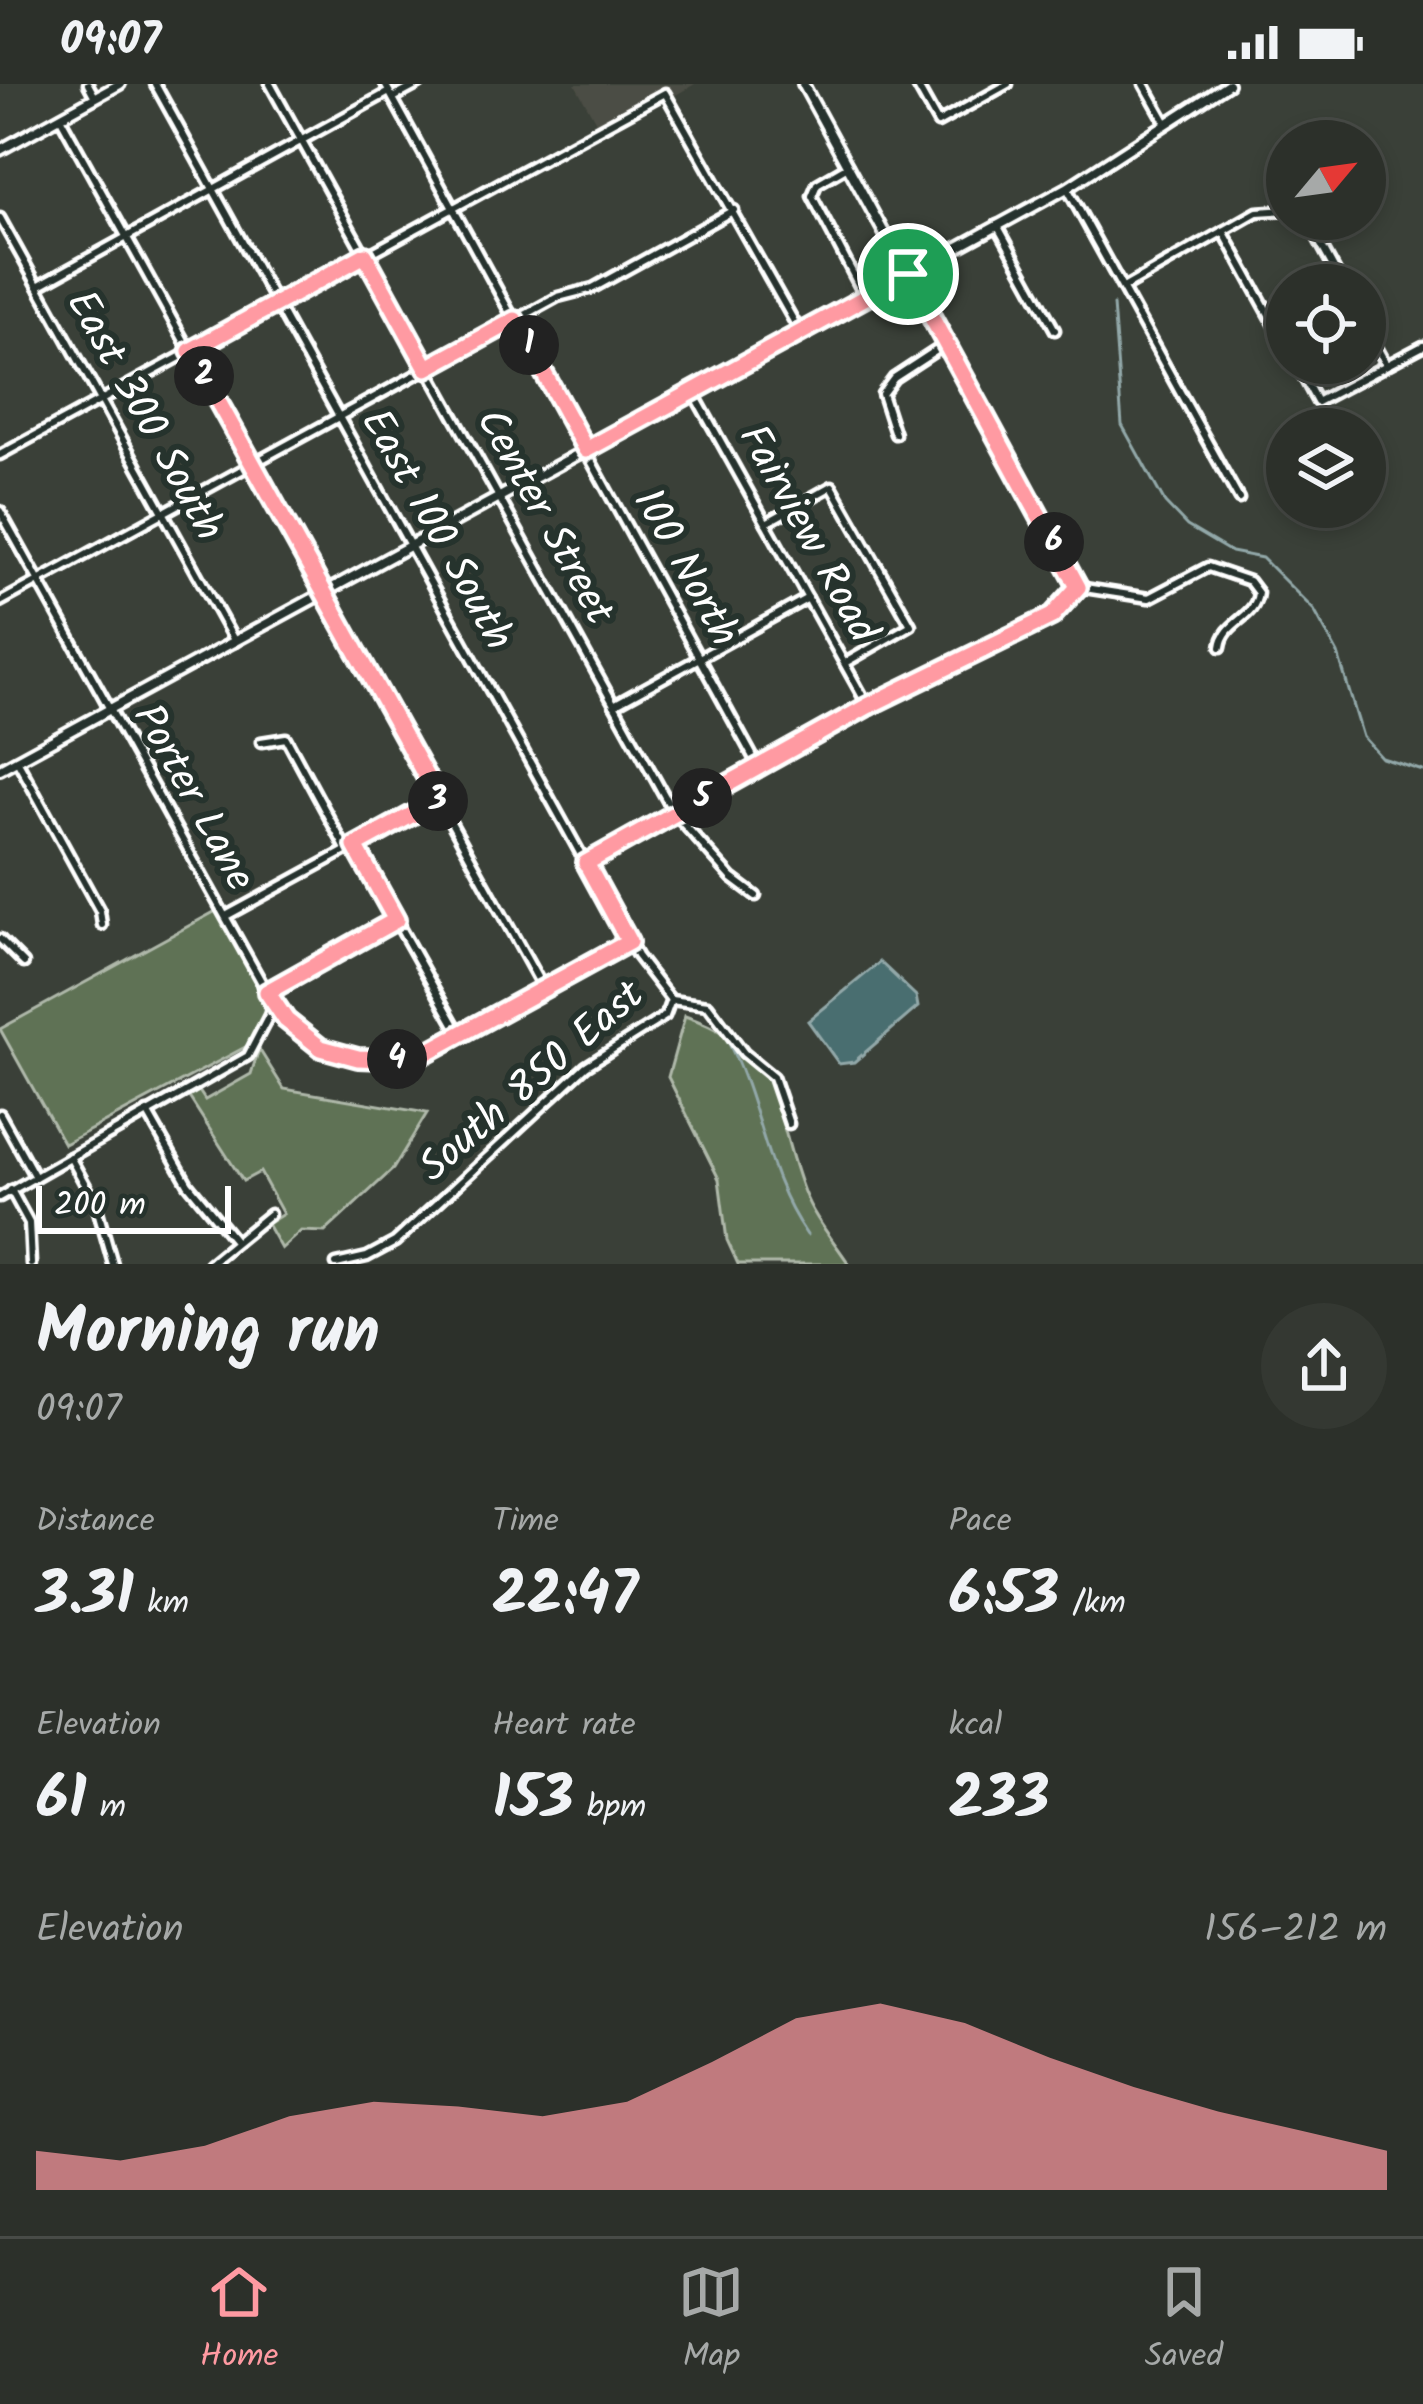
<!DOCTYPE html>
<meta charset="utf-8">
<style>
body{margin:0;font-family:Kalam,sans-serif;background:#343832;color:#f1f3f6;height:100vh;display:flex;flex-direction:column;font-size:45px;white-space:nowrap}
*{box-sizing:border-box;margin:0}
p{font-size:39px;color:#a6a9a8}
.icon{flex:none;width:66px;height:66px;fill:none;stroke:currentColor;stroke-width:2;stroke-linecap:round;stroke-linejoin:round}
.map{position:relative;height:1180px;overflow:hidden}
.side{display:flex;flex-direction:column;background:#2c302a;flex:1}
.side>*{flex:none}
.needle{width:78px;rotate:61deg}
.controls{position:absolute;left:1266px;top:36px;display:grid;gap:24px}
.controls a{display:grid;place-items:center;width:120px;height:120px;border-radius:50%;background:#2c302a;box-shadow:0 6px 18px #0003,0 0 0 3px #484b47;font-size:60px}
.scale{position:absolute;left:36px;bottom:30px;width:195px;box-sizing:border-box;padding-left:12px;border:6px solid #fff;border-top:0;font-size:33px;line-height:42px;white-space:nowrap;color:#fff;-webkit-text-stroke:9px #26332d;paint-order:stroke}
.pin{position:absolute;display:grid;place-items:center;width:102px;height:102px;color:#fff;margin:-51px;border:6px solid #fff;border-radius:50%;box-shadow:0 3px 12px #0007}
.km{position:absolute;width:60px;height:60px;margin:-30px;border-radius:50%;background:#222;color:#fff;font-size:33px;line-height:60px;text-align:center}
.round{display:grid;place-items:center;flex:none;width:126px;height:126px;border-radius:63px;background:#343832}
.headline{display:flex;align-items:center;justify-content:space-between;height:204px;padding:0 36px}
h1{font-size:66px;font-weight:800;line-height:90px}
.figures{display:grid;grid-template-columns:repeat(3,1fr);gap:18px;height:204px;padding:12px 36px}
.figures div{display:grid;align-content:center}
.figures b{font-size:60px;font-weight:800}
.figures small{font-size:33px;font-weight:400}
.figures p{font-size:33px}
.chart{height:336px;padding:24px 36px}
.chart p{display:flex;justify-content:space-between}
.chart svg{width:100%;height:216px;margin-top:12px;fill:#ff9aa2;opacity:.7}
.status{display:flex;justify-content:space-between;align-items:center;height:84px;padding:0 60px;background:#2c302a;direction:ltr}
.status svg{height:33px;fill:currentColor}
.dock{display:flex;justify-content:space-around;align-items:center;height:168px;border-top:3px solid #484b47;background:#2c302a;font-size:33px;color:#a6a9a8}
.dock a{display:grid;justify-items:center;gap:6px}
.dock .on{color:#ff9aa2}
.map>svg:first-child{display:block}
.built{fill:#4c4d44}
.green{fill:#5f7255;stroke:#afb8aa;stroke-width:3}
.water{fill:#4a6e6f;stroke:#92a8a9;stroke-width:3}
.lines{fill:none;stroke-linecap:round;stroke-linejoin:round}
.stream{stroke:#92a8a9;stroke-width:3}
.minor-casing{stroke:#fff;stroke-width:15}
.tertiary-casing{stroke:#fff;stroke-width:16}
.secondary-casing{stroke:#fff;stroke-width:16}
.minor{stroke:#26332d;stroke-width:6}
.tertiary{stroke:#26332d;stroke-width:8}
.secondary{stroke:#26332d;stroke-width:8}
.route-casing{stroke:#fff;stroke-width:24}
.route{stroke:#ff9aa2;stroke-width:15}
.labels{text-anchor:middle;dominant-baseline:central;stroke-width:12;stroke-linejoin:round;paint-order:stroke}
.street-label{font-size:42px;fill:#fff;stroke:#26332d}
</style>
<div class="status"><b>09:07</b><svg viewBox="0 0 49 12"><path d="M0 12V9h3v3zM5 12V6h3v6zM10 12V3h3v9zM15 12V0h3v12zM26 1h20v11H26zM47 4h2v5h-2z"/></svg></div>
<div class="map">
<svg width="1423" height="1180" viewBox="0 0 1423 1180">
<rect width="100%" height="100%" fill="#3a4038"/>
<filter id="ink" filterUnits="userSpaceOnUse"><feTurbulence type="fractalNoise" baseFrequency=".00833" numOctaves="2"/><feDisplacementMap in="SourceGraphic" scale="24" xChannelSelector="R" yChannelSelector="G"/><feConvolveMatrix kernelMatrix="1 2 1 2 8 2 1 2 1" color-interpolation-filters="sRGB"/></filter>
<g filter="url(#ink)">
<!-- built -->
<polygon class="built" points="575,0 695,0 674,12 659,4 596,38"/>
<!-- green -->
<g class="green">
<polygon points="216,827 265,915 263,938 249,961 64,1060 0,945"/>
<path d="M 685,932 C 787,967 771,1023 804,1108 C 813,1133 834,1157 849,1180 L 738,1180 L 727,1156 L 719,1095 L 668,993 Z"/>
<polygon points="259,965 284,1005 427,1029 393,1085 325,1148 301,1147 281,1165 267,1140 283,1130 260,1088 243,1097 189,1013 199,1007 205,1016 251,990"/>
</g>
<!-- water -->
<polygon class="water" points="880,878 916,912 918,923 854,978 839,980 808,937"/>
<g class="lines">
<!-- stream -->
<g class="stream">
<polyline points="1113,221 1122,341 1165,419 1187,442 1231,468 1262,474 1314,526 1338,570 1363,653 1382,674 1423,687"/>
<path d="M 725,952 C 762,1020 762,1086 807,1151"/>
</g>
<defs>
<g id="minor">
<polyline points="88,0 95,13"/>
<polyline points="155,0 637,872 671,916"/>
<polyline points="270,0 674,729 732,794 756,812"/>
<polyline points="385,0 758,682"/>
<polyline points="916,0 938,39 1008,0"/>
<polyline points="1144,0 1166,39"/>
<polyline points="393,14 419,0"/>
<polyline points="60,33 544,906"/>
<polyline points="848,82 817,100 812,112 865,213"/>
<polyline points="1067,104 1239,415"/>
<polyline points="0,134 235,558"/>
<polyline points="1307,135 1343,201"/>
<polyline points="997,141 1055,246"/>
<polyline points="1223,147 1287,263"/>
<polyline points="907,191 1078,503"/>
<polyline points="38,202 389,8"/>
<polyline points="1123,204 1257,128 1287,126"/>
<polyline points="1365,241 1386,280"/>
<polyline points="1296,279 1317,318 1423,262"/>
<polyline points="693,308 868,622"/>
<polyline points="895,350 882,310 894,294 946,260"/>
<polyline points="0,371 665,9 800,248"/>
<polyline points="0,427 267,908 286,936 321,965 359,974 413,976 629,858"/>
<polyline points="766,439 832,402 911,541 845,579"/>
<path d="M 1078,503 L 1149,514 L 1208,483 L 1249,497 L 1258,509 C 1255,535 1224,537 1221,563"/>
<polyline points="0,518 558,213 593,204 734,126"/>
<polyline points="614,621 808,514"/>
<polyline points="261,658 286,654 346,765"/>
<polyline points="17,676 100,827 102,841"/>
<polyline points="354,762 461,952"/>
<polyline points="587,779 868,622 1053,532 1078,503"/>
<polyline points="226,832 439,716"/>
<polyline points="0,855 24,879"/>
<polyline points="268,907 396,836"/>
<polyline points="671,916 708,921 744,969 773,993 789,1040"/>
<polyline points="147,1028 188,1100 235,1157"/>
<polyline points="0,1030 35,1093"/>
<polyline points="70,1073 96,1120 113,1180"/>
<polyline points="11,1106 29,1139 31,1180"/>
<polyline points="0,1113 248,972 275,920"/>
<polyline points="209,1180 270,1130"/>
<polyline points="336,1180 367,1173 395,1158 586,982 665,932 671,916"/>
</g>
<g id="tertiary">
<polyline points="803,0 907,191"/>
<polyline points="0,685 1067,104 1228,0"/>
</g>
<polyline id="secondary" points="0,66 120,0"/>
</defs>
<!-- minor casing -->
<use href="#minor" class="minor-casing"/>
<!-- tertiary casing -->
<use href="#tertiary" class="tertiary-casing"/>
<!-- secondary casing -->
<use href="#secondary" class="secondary-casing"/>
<!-- minor -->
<use href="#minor" class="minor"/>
<!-- tertiary -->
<use href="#tertiary" class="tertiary"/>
<!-- secondary -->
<use href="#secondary" class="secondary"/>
</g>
</g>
<g class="lines" filter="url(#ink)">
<defs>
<polygon id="route" points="365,171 427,284 515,236 586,366 908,190 1078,503 1052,532 868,622 586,779 629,858 413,976 358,974 321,964 286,936 267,908 396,836 355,762 439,716 190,267"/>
</defs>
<!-- route casing -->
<use href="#route" class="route-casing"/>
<!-- route -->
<use href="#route" class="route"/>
</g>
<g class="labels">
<!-- street labels -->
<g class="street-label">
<text transform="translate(144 332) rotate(61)">East 300 South</text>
<text transform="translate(544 433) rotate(61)">Center Street</text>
<text transform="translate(436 446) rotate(61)">East 100 South</text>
<text transform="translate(807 450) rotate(61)">Fairview Road</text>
<text transform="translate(685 484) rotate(61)">100 North</text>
<text transform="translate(193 714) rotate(61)">Porter Lane</text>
<text transform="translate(532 998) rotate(-41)">South 850 East</text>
</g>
</g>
</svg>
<div class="controls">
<a><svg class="needle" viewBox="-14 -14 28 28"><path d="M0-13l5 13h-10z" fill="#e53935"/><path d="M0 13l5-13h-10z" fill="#a6a9a8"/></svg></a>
<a><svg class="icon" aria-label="locate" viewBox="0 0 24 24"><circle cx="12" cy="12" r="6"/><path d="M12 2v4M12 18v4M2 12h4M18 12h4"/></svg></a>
<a><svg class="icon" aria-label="layers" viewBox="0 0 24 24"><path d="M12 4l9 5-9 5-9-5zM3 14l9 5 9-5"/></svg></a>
</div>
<div class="scale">200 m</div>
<div class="pin" style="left:908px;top:190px;background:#1e9e55"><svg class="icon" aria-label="arrive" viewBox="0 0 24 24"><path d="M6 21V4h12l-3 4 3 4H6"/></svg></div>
<b class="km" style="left:529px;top:261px">1</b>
<b class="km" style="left:204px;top:292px">2</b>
<b class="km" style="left:438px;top:717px">3</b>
<b class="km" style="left:397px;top:975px">4</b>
<b class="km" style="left:702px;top:714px">5</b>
<b class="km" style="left:1054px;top:458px">6</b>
</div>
<section class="side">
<div class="headline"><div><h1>Morning run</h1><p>09:07</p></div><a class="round"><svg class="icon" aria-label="share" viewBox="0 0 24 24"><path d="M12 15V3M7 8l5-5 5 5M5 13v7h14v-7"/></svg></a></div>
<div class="figures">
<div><p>Distance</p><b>3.31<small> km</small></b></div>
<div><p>Time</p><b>22:47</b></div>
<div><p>Pace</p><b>6:53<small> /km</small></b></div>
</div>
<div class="figures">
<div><p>Elevation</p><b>61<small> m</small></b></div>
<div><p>Heart rate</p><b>153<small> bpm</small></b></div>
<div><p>kcal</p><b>233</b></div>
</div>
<div class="chart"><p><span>Elevation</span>156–212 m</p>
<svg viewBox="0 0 160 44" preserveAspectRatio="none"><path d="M0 44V36L10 38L20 35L30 29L40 26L50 27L60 29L70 26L80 18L90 9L100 6L110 10L120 17L130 23L140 28L150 32L160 36V44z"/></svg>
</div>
</section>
<nav class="dock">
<a class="on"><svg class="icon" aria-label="home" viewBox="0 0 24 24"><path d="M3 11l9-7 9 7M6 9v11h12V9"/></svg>Home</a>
<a><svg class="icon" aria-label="map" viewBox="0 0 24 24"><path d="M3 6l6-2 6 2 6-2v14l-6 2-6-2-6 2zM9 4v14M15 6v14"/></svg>Map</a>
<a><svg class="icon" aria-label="saved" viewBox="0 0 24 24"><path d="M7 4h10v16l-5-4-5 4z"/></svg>Saved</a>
</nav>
